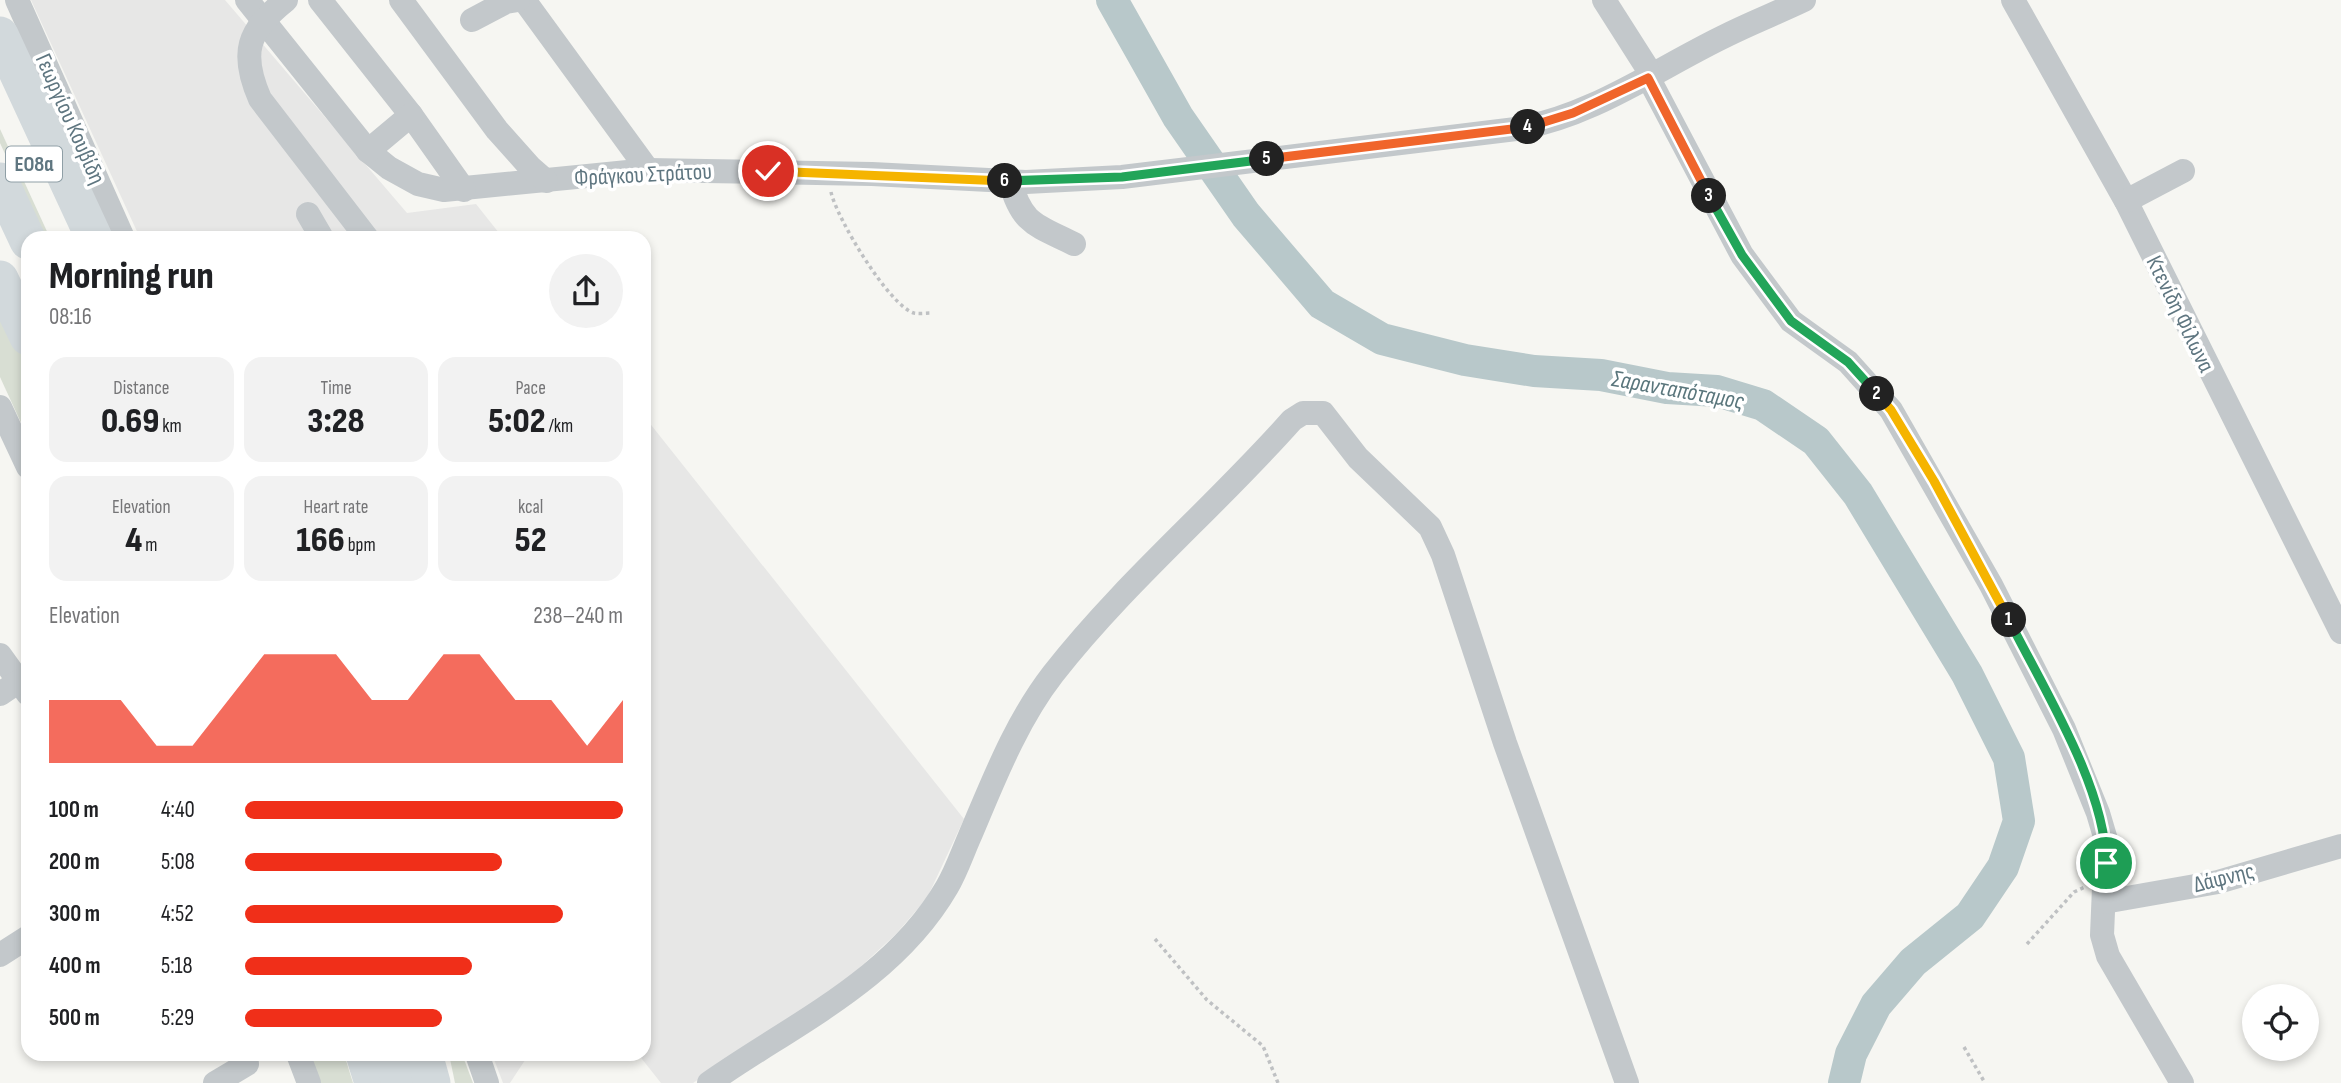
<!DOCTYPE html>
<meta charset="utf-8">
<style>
body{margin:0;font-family:"Sofia Sans Condensed",sans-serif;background:#f2f2f2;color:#202124;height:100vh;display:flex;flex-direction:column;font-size:26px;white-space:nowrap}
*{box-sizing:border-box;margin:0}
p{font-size:23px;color:#757577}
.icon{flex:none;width:38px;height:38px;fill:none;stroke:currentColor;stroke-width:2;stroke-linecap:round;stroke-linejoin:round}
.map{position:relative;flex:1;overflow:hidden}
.side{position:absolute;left:21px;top:231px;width:630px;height:830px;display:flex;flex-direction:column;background:#fff;border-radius:21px;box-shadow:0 4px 10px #0003}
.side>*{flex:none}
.tools{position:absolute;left:2242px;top:984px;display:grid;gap:14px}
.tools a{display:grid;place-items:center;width:77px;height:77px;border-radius:50%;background:#fff;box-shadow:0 4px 10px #0003;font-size:35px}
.pin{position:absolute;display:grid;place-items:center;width:60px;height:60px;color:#fff;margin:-30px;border:4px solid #fff;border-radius:50%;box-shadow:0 2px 7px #0007}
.km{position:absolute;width:35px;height:35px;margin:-18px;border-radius:50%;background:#222;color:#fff;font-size:19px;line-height:35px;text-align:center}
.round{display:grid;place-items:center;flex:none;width:74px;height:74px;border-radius:37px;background:#f2f2f2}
.head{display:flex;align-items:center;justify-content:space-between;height:119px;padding:0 28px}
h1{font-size:38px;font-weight:800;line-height:52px}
.metrics{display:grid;grid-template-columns:repeat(3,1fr);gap:10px;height:119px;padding:7px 28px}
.metrics div{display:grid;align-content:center;border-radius:18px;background:#f2f2f2;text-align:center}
.metrics b{font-size:35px;font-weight:800}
.metrics small{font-size:19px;font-weight:400}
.metrics p{font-size:19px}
.chart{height:196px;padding:14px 28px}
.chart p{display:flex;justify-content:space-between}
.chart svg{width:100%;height:126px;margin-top:7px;fill:#f02f19;opacity:.7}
ul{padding:0 28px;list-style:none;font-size:23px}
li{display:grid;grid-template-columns:112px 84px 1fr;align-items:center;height:52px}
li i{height:18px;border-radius:9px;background:#f02f19}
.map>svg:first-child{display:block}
.built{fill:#e7e7e6}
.green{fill:#d8ded3}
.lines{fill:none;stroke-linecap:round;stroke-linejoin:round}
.river{stroke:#b8c8ca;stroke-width:32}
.path{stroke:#bfc1c3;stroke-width:3.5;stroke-dasharray:3.5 3.5;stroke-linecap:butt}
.minor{stroke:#c3c8cb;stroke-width:24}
.highway{stroke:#d2d9dc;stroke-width:37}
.split-1-casing{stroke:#fff;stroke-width:14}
.split-2-casing{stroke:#fff;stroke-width:14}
.split-3-casing{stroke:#fff;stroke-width:14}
.split-4-casing{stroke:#fff;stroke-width:14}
.split-5-casing{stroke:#fff;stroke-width:14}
.split-6-casing{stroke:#fff;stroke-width:14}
.split-7-casing{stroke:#fff;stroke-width:14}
.split-1{stroke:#22a559;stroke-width:9}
.split-2{stroke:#f5b400;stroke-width:9}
.split-3{stroke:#22a559;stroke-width:9}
.split-4{stroke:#f0652b;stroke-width:9}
.split-5{stroke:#f0652b;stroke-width:9}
.split-6{stroke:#22a559;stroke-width:9}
.split-7{stroke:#f5b400;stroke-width:9}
.labels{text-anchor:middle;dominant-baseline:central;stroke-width:7;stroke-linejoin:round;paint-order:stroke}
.shield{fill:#fff;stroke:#8f9fa6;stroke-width:2}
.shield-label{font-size:21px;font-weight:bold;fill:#5f7680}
.street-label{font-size:23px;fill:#5f7680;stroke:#fff}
.water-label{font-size:24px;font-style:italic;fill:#5a767c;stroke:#fff}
</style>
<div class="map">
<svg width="2341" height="1083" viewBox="0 0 2341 1083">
<rect width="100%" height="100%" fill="#f6f6f2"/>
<!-- built -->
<g class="built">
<polygon points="31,0 225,0 407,213 476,204 503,238 140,238"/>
<polygon points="644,416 964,819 927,898 896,934 831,994 789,1018 693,1083 661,1083 638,1054 644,1054"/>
<polygon points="492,1054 529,1054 510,1083 503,1083"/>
</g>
<!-- green -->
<g class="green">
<polygon points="0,129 50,238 44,238 0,143"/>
<polygon points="0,295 28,356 28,438 0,377"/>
<polygon points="310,1054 344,1054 353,1083 321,1083"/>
<polygon points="449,1054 462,1054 473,1083 455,1083"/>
</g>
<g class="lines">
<!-- river -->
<polyline class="river" points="1112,0 1178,117 1246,215 1322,304 1382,339 1465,360 1534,371 1601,375 1667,388 1717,391 1763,405 1816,441 1858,494 1967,674 2009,758 2019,821 2003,867 1970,916 1913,962 1876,1005 1851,1054 1844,1083"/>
<!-- path -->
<g class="path">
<path d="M 831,192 C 836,217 889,306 914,313 C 919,314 926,313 931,313"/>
<polyline points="1155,939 1207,1000 1263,1046 1278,1083"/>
<polyline points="2027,944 2074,892 2085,887"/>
<polyline points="1964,1047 1985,1083"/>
</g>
<!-- minor -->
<g class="minor">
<polyline points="17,0 123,238"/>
<path d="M 247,0 L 368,151 L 389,168 L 418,184 L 444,190 L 648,170 L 872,174 L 1026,182 L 1122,177 L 1516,129 C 1590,117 1654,71 1721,38 C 1748,24 1777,13 1804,0"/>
<path d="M 286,0 C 247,31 240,53 260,99 L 367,238"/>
<polyline points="320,0 411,115 464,190"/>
<polyline points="401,0 497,130 530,167 546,181"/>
<polyline points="524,0 648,170"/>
<polyline points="1604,0 1646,66 1648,77 1742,255 1791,321 1848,362 1891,410 1991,585 2064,729 2098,813 2106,840 2102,935 2108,956 2182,1083"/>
<polyline points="2013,0 2126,201 2341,632"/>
<polyline points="472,20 506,2 518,0"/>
<polyline points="368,151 411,115"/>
<path d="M 1010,181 C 1022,225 1036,225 1074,244"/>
<polyline points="2126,201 2183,171"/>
<polyline points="308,214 322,238"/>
<polyline points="0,407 28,467"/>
<polyline points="0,655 28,694"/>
<polyline points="0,694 19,681"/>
<polyline points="2104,902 2218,882 2341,846"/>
<polyline points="0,955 28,937"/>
<polyline points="298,1054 309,1083"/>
<polyline points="477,1054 487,1083"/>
<polyline points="215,1083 247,1064"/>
<path d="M 709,1083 C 793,1024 893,980 947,887 C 956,872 962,854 969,838 C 993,782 1015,723 1053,674 C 1125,582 1215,507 1292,420 L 1303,413 L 1323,413 L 1358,458 L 1430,527 L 1443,555 L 1505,743 L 1627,1083"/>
</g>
<!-- highway -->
<g class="highway">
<polyline points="0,35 94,238"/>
<polyline points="0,181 28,241"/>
<polyline points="0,279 28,337"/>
<polyline points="364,1054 373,1083"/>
<polyline points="392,1054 400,1083"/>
<polyline points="424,1054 432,1083"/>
</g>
</g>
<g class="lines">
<defs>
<path id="split-1" d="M 2009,620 C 2043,688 2106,788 2106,863"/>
<polyline id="split-2" points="1877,394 1891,410 1934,481 2009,620"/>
<polyline id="split-3" points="1709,196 1742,255 1791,321 1848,362 1877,394"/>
<polyline id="split-4" points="1528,127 1573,113 1648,78 1709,196"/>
<polyline id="split-5" points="1267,159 1528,127"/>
<polyline id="split-6" points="1005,181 1122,177 1267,159"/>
<polyline id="split-7" points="768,171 1005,181"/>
</defs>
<!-- split-1 casing -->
<use href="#split-1" class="split-1-casing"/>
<!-- split-2 casing -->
<use href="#split-2" class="split-2-casing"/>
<!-- split-3 casing -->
<use href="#split-3" class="split-3-casing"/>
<!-- split-4 casing -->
<use href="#split-4" class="split-4-casing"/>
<!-- split-5 casing -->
<use href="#split-5" class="split-5-casing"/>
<!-- split-6 casing -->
<use href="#split-6" class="split-6-casing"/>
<!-- split-7 casing -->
<use href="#split-7" class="split-7-casing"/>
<!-- split-1 -->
<use href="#split-1" class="split-1"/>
<!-- split-2 -->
<use href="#split-2" class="split-2"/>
<!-- split-3 -->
<use href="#split-3" class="split-3"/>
<!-- split-4 -->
<use href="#split-4" class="split-4"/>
<!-- split-5 -->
<use href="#split-5" class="split-5"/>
<!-- split-6 -->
<use href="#split-6" class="split-6"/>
<!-- split-7 -->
<use href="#split-7" class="split-7"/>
</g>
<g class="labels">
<!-- shield labels -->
<rect class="shield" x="6" y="146.5" width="56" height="35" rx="5"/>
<g class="shield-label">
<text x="34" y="164">ΕΟ8α</text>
</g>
<!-- street labels -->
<g class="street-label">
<text transform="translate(70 119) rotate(66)">Γεωργίου Κουβίδη</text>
<text transform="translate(643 175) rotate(-3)">Φράγκου Στράτου</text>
<text transform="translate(2180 314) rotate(64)">Κτενίδη Φίλωνα</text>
<text transform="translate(2224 878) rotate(-14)">Δάφνης</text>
</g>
<!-- water labels -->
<g class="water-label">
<text transform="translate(1678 390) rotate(10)">Σαρανταπόταμος</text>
</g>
</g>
</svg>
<div class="tools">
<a><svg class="icon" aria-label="locate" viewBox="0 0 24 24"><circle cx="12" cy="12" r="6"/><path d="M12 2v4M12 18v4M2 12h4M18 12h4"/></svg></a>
</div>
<div class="pin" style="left:2106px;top:863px;background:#1e9e55"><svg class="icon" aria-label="arrive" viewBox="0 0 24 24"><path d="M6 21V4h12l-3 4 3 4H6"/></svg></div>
<div class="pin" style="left:768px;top:171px;background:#d93025"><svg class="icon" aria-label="check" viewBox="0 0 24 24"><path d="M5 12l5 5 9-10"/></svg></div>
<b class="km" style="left:2009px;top:620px">1</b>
<b class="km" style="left:1877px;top:394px">2</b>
<b class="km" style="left:1709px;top:196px">3</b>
<b class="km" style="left:1528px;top:127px">4</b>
<b class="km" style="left:1267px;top:159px">5</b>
<b class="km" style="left:1005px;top:181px">6</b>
<section class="side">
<div class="head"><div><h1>Morning run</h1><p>08:16</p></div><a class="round"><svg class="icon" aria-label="share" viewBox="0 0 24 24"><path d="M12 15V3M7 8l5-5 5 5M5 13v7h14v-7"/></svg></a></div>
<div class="metrics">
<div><p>Distance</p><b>0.69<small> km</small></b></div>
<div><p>Time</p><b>3:28</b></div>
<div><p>Pace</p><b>5:02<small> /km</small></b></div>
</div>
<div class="metrics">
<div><p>Elevation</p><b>4<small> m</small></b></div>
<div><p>Heart rate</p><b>166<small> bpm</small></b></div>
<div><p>kcal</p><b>52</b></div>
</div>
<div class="chart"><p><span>Elevation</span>238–240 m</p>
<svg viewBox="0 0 160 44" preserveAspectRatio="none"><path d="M0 44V22L10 22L20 22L30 38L40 38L50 22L60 6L70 6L80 6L90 22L100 22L110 6L120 6L130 22L140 22L150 38L160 22V44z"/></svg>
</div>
<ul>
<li><b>100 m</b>4:40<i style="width:100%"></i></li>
<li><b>200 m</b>5:08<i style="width:68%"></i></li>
<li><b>300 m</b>4:52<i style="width:84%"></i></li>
<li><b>400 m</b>5:18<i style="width:60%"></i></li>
<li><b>500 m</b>5:29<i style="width:52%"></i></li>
</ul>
</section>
</div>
